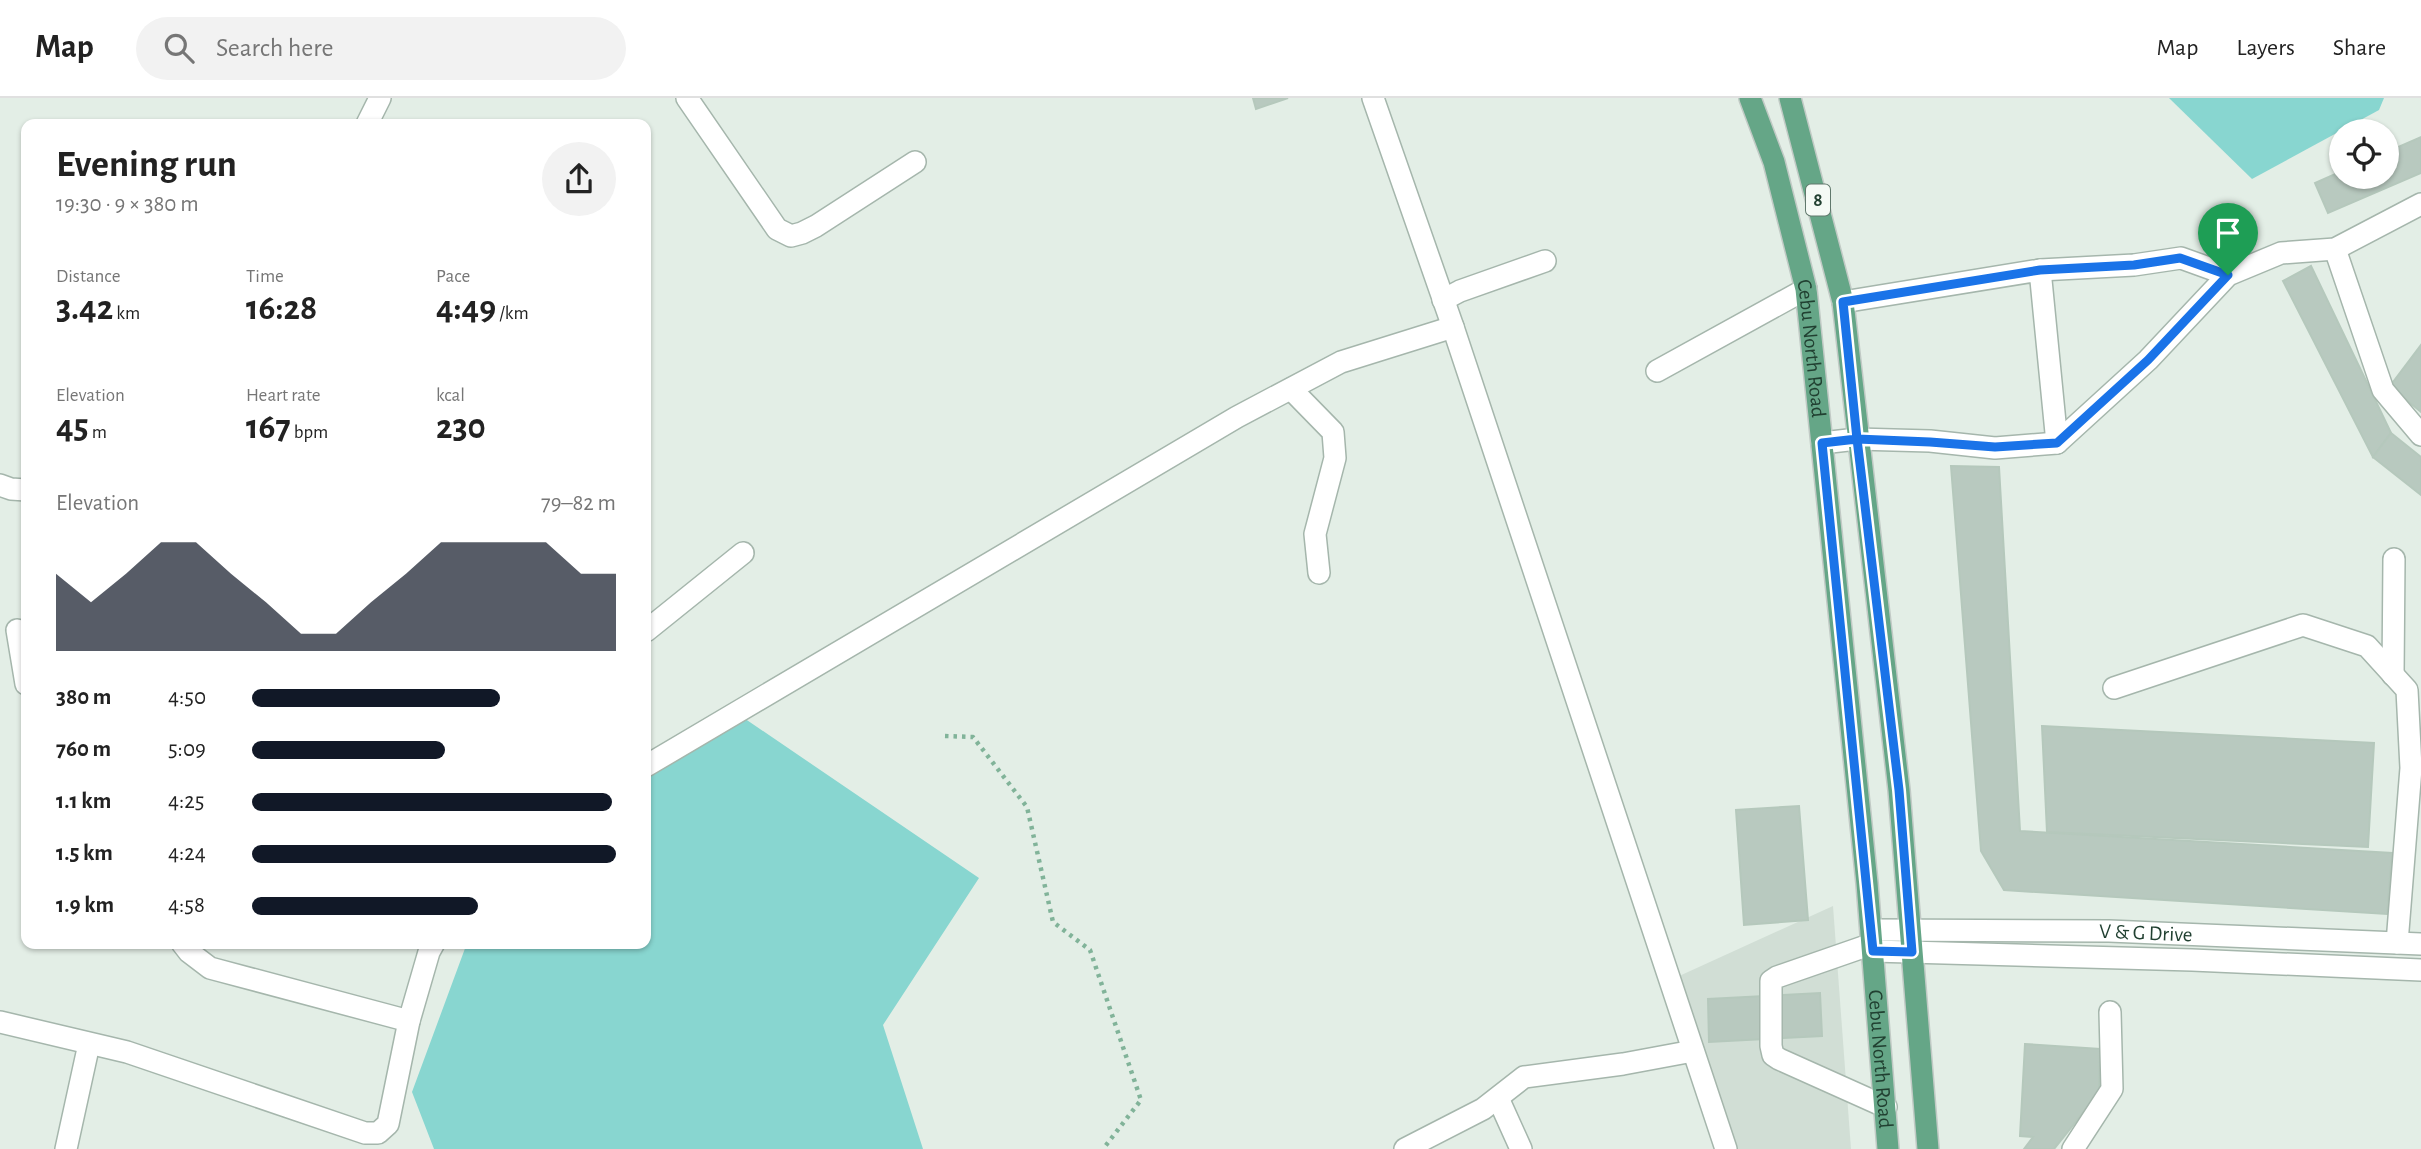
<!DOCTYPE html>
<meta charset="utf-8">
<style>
body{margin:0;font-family:"Alegreya Sans",sans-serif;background:#f2f2f2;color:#222;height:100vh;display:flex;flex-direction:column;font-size:26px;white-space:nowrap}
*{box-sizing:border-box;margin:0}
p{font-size:23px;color:#767676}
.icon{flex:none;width:38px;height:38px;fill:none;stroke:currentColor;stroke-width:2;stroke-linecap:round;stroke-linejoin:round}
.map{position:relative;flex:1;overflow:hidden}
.sheet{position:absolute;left:21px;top:21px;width:630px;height:830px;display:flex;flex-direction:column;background:#fff;border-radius:14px;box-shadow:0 2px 5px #0004}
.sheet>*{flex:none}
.buttons{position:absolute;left:2329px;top:21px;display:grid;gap:14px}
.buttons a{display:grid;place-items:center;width:70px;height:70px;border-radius:50%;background:#fff;box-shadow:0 2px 5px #0004;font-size:35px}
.pin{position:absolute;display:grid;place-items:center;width:60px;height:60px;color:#fff;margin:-72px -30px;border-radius:50% 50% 50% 0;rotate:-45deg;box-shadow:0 0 7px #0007}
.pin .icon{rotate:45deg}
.round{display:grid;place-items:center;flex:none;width:74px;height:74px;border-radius:37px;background:#f2f2f2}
.summary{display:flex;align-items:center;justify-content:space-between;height:119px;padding:0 35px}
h1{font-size:38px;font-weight:600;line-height:52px}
.metrics{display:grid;grid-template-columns:repeat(3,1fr);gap:10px;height:119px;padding:7px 35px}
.metrics div{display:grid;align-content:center}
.metrics b{font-size:35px;font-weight:600}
.metrics small{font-size:19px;font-weight:400}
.metrics p{font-size:19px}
.chart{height:196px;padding:14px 35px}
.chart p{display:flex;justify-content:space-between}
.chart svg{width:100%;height:126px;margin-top:7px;fill:#111827;opacity:.7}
ul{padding:0 35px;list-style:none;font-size:23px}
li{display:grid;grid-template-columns:112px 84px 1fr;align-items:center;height:52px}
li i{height:18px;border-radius:9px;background:#111827}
header{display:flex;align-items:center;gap:42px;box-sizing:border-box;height:98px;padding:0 35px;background:#fff;border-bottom:2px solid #e0e0e0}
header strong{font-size:33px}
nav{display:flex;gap:38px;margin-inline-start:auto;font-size:24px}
.search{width:490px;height:63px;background:#f2f2f2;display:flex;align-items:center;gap:18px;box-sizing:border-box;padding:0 24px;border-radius:38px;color:#767676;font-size:26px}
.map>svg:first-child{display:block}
.built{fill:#d1ded5}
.water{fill:#88d6d0}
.building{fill:#b8c9bf;stroke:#b5c8bc;stroke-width:2}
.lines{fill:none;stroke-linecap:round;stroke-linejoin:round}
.minor-casing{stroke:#a5b6ac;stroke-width:24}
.major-casing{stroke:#c1cac5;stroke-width:24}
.path{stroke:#81b399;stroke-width:4.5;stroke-dasharray:3.5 5;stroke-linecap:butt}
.minor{stroke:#fff;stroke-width:21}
.major{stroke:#65a687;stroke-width:21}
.route-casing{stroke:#fff;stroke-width:14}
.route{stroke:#1a73e8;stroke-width:9}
.labels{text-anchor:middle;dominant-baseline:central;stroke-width:5;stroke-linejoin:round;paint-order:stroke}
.shield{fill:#f4faf5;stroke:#60786c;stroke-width:2}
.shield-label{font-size:19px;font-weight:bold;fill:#214031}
.street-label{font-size:21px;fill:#214031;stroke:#f4faf5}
</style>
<header>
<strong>Map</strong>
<div class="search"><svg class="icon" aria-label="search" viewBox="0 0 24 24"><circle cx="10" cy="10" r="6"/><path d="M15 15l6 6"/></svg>Search here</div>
<nav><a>Map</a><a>Layers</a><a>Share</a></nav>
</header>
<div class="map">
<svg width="2421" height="1051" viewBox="0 0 2421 1051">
<rect width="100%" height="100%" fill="#e3eee6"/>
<!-- built -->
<polygon class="built" points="1833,808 1851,1051 1727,1051 1677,879"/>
<!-- water -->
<g class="water">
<polygon points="2169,0 2384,0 2379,12 2252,81"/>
<polygon points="738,616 979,780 883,927 923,1051 434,1051 412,994 467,845 646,845 646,673"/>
</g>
<!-- building -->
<g class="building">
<polygon points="1253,0 1288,0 1256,11"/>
<polygon points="2421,39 2421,75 2328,115 2315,85 2342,73 2342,79 2387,79 2387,54"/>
<polygon points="2311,168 2391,335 2373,359 2283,183"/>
<polygon points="2421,247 2421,314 2390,288"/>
<polygon points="2391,335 2421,359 2421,397 2373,359"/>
<polygon points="1951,368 1999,369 2020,733 2392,755 2387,816 2004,792 1981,753"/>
<polygon points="2042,628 2374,645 2368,749 2047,734"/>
<polygon points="1799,708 1808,822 1744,827 1736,712"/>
<polygon points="1820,895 1822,938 1709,944 1708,901"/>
<polygon points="2025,946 2100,951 2099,995 2054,1051 2024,1051 2033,1039 2020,1038"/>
</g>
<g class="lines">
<defs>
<g id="minor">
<polyline points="687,0 777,131 791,138 802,135 816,128 915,64"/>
<polyline points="1373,0 1453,229 1726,1051"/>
<polyline points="367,26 380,0"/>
<polyline points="2335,151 2383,292 2421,337"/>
<polyline points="2040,172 2134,167 2181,160 2228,177"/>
<polyline points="1443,202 1460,193 1545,163"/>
<polyline points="1843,204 2040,172 2057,345"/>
<polyline points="1657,273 1806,191"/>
<polyline points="1291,291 1333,334 1335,360 1315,436 1319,475"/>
<polyline points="1822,345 1857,341 1930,343 1995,350 2057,345 2148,262 2228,177 2281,155 2335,151 2421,106"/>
<polyline points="0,387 11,391 26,392"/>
<polyline points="17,532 26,586"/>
<polyline points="646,533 743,455"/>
<polyline points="2393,577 2394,461"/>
<polyline points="2114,590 2303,527 2367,548 2407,592 2411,670 2397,845"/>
<polyline points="646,668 1237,319 1341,264 1453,229"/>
<path id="s1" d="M 1871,832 L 2109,833 L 2421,846"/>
<polyline points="182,845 189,854 210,870 409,923"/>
<polyline points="1872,846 1777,879 1771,883 1771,948 1773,957 1779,961 1886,1009"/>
<polyline points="1873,853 2192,862 2421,872"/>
<polyline points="0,924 127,954 365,1035 378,1035 388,1026 409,923 429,854 434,845"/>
<polyline points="1498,1000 1521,1051"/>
<polyline points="66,1051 89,946"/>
<polyline points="1405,1051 1483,1011 1524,979 1623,966 1693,953"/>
<polyline points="2073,1051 2112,991 2110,914"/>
</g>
<g id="major">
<path id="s2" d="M 1750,0 L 1774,64 L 1806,191 L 1867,785 L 1888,1051"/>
<polyline points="1790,0 1843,204 1899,692 1928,1051"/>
</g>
</defs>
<!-- minor casing -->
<use href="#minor" class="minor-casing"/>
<!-- major casing -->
<use href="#major" class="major-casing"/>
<!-- path -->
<polyline class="path" points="945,638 973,639 1027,709 1053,824 1090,852 1141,1002 1103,1051"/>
<!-- minor -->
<use href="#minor" class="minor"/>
<!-- major -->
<use href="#major" class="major"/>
</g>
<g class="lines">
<defs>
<polyline id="route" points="2228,177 2180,160 2134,167 2040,172 1843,204 1857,341 1822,345 1873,853 1912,854 1899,692 1857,341 1930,344 1995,349 2057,345 2148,262 2228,177"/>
</defs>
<!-- route casing -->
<use href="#route" class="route-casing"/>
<!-- route -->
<use href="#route" class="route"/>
</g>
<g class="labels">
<!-- shield labels -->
<rect class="shield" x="1806" y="86.5" width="24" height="31" rx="5"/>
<g class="shield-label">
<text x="1818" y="102">8</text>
</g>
<!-- street labels -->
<g class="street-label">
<text stroke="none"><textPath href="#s2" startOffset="259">Cebu North Road</textPath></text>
<text stroke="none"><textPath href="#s1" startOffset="275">V &amp; G Drive</textPath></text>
<text stroke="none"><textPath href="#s2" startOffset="973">Cebu North Road</textPath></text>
</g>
</g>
</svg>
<div class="buttons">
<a><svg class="icon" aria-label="locate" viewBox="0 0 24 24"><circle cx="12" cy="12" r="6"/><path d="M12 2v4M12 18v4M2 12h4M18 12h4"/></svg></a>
</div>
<div class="pin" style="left:2228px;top:177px;background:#1e9e55"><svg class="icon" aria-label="arrive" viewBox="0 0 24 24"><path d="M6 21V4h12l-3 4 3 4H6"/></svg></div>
<section class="sheet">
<div class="summary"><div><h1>Evening run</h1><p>19:30 · 9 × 380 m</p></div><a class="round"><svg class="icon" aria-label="share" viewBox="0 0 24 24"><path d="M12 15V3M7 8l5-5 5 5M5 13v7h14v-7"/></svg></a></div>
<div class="metrics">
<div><p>Distance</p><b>3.42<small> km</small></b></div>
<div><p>Time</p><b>16:28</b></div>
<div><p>Pace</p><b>4:49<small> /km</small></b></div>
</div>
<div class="metrics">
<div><p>Elevation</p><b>45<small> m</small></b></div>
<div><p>Heart rate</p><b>167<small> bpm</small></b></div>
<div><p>kcal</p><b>230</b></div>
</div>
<div class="chart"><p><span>Elevation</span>79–82 m</p>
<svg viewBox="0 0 160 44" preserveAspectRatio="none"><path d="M0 44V17L10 27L20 17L30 6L40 6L50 17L60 27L70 38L80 38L90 27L100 17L110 6L120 6L130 6L140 6L150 17L160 17V44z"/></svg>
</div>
<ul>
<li><b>380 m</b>4:50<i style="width:68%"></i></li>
<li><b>760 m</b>5:09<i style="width:53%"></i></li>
<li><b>1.1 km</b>4:25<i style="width:99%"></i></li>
<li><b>1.5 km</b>4:24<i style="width:100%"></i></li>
<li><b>1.9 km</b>4:58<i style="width:62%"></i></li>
</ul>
</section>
</div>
